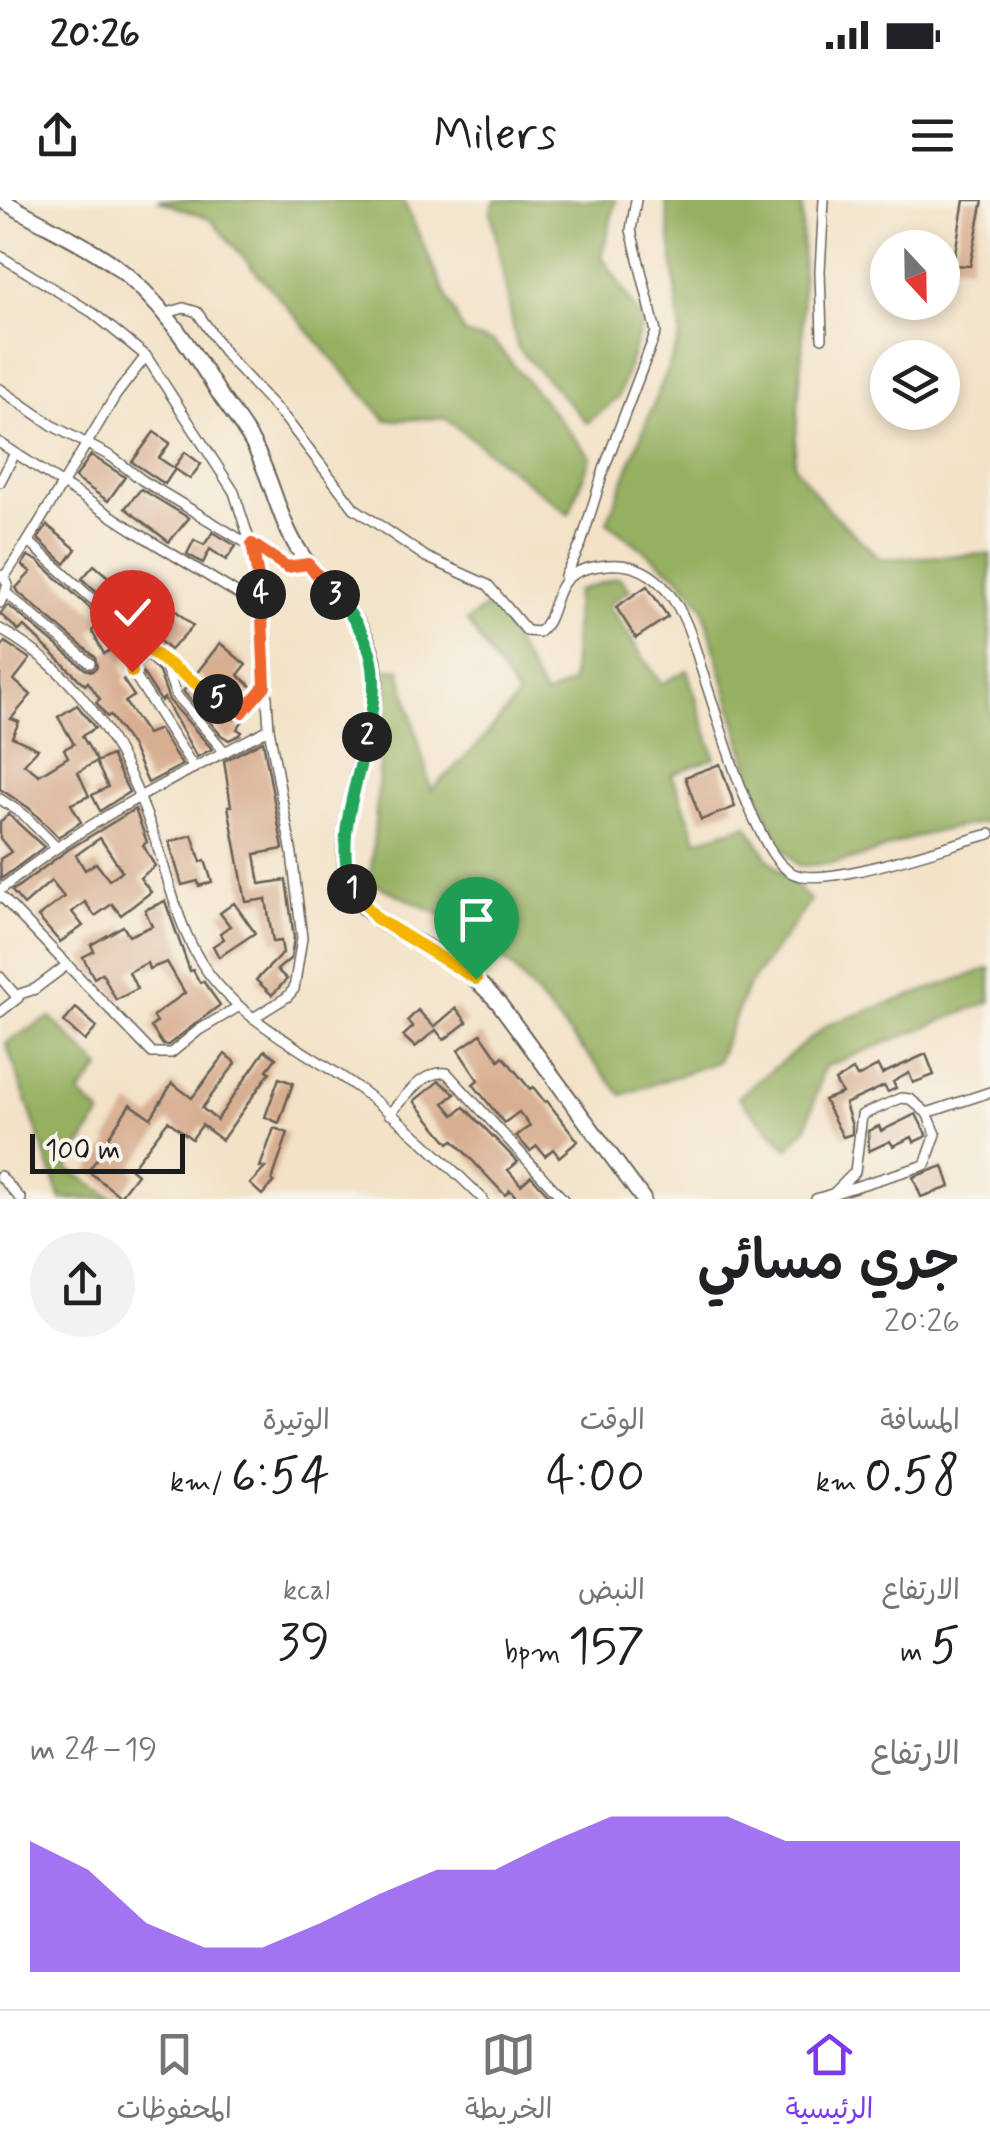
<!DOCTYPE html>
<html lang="ar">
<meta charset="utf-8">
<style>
body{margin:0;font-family:Mynerve,"Playpen Sans Arabic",sans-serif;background:#f2f2f2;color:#202124;direction:rtl;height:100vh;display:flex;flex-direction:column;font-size:38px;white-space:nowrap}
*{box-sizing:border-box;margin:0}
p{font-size:32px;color:#757577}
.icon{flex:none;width:55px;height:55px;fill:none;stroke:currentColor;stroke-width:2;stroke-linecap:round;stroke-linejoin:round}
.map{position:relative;height:999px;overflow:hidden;direction:ltr}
.details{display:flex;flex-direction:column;background:#fff;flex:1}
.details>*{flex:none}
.needle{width:65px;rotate:158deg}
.fabs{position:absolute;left:870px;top:30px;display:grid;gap:20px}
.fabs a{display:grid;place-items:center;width:90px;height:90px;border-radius:50%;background:#fff;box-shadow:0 5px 15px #0003;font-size:50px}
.scale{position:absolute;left:30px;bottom:25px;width:155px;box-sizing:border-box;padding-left:10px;border:5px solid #1c1c1c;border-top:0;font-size:28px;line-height:35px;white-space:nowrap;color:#1c1c1c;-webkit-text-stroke:8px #f7f3e8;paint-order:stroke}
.pin{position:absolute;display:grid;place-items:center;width:85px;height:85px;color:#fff;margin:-102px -42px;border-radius:50% 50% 50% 0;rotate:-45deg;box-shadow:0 0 10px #0007}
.pin .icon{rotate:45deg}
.km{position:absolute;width:50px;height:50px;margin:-25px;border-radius:50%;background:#222;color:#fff;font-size:28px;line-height:50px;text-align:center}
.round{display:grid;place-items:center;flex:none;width:105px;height:105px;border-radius:52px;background:#f2f2f2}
.head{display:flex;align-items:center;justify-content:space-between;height:170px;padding:0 30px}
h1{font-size:55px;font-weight:600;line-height:75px}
.stats{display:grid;grid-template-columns:repeat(3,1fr);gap:15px;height:170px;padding:10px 30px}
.stats div{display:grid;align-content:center}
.stats b{font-size:50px;font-weight:600}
.stats small{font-size:28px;font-weight:400}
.stats p{font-size:28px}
.chart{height:280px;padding:20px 30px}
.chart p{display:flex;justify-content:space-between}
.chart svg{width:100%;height:180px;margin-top:10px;fill:#7c3aed;opacity:.7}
.status{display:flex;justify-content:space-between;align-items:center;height:70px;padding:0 50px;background:#fff;direction:ltr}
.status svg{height:28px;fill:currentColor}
header{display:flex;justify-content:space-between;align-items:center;height:130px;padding:0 30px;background:#fff;font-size:45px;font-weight:600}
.tab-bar{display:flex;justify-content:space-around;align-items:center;height:140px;border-top:2px solid #e0e0e0;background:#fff;font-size:28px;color:#757577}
.tab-bar a{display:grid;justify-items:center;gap:5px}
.tab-bar .on{color:#7c3aed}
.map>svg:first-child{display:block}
.forest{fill:#96b062;stroke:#59663f;stroke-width:2.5}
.building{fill:#d8ae91;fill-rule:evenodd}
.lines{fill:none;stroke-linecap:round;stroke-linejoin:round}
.street-casing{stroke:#676158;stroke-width:12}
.primary-casing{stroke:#676158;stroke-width:18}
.street{stroke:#fff;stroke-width:9}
.primary{stroke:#fff;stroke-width:14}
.split-1-casing{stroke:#fff;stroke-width:20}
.split-2-casing{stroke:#fff;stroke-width:20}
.split-3-casing{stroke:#fff;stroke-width:20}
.split-4-casing{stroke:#fff;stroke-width:20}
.split-5-casing{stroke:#fff;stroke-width:20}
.split-6-casing{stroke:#fff;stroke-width:20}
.split-1{stroke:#f5b400;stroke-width:12}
.split-2{stroke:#22a559;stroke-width:12}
.split-3{stroke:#22a559;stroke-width:12}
.split-4{stroke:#f0652b;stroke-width:12}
.split-5{stroke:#f0652b;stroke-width:12}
.split-6{stroke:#f5b400;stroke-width:12}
</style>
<div class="status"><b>20:26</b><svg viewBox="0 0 49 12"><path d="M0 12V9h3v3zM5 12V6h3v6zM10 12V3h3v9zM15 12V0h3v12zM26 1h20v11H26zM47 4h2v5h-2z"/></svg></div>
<header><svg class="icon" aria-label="menu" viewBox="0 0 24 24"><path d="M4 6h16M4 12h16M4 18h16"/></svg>Milers<svg class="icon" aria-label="share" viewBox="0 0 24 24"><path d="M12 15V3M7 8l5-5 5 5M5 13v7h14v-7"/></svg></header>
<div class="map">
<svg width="990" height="999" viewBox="0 0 990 999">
<rect width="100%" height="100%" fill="#f7f3e8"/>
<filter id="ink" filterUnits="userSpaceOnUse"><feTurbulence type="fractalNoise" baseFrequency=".01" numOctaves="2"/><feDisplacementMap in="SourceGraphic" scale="20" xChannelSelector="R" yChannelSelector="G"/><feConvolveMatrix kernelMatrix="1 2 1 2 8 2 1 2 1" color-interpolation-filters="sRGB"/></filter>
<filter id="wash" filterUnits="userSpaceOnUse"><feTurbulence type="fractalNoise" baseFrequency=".0048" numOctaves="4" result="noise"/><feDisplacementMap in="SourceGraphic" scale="40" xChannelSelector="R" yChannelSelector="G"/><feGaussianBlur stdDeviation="2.25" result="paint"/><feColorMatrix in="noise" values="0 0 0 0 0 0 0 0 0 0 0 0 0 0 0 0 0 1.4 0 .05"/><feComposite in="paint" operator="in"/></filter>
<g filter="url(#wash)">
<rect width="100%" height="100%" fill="#f3e2c7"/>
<!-- forest -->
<g class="forest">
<polygon points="157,0 403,0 464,134 494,142 591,257 569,314 445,218 386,220 210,19"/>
<polygon points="495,0 616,0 602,56 643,122 618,198 587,223 517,147 491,11"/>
<path d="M 666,0 L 802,0 L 803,136 L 794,265 L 825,306 L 880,359 L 990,354 L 990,621 C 965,626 938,630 913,638 C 869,653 847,667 798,665 L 781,646 L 753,582 L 702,405 L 678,376 L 607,322 L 681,135 Z"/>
<polygon points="619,377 630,390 608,405 661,484 687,470 715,558 672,574 697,640 747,625 769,660 811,701 746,789 717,862 622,895 511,766 438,713 370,682 388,469 400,470 431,590 477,546 518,497 467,421 492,403 545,496 572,483 576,391"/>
<polygon points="990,768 990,802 824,867 807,926 788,949 738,897 827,825"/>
<polygon points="50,817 101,868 79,894 101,914 67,968 115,999 61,999 6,843"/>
</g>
<g id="blocks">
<!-- building -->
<g class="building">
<polygon points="964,0 983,0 970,66 953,65"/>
<polygon points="154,232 170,243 159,258 174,268 185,252 201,264 190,279 175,269 165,284 132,262"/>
<polygon points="91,255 125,277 108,301 75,278"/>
<polygon points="141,289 189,318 169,342 125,308"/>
<polygon points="47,325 76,349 65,364 38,339"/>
<polygon points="213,332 236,346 226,360 210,349 203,363 187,354 194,340 204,345"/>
<polygon points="28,356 38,361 103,420 92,431 104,454 120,444 116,437 120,435 134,448 126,456 122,467 126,477 123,480 134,496 125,502 147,534 159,529 182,565 148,583 132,547 110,515 107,517 96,502 100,499 88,482 85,485 24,426 19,431 0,414 8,405 85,469 92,471 97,467 95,457 19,393 16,388 31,372 22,365"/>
<polygon points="94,365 113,381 122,371 170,413 174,409 193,426 170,450 108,396 103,395 105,400 82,379"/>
<polygon points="647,386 668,417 636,438 616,407"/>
<polygon points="5,442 30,459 14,480 31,495 11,519 19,522 12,537 38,549 24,564 39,575 68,557 64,549 74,544 58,517 77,505 95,528 82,536 97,561 78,572 89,596 71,604 81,622 58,637 29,608 0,589 0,449"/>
<polygon points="220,443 246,465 238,475 252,487 239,503 196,474"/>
<polygon points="146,459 159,472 169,500 212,549 197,557 164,498 161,501 139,467"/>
<polygon points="187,487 233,519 244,519 237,529 242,532 240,535 229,540 221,535 183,491"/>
<polygon points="263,541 283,649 255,654 260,684 286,680 294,738 291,758 277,770 287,779 272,795 256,780 283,753 281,741 273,742 266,699 246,702 228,606 231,606 224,561"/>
<polygon points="111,555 129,592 100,611 92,595 108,587 96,562"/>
<polygon points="720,564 735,607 701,620 685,577"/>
<path d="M 135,609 L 147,642 L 143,645 L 155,666 L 140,678 L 151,692 L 121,715 L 112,704 L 95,716 L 85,702 L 72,712 L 83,726 L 60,742 L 38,717 L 64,697 L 51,681 L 24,705 L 12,691 L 69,649 ZM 100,638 L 122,671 L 109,680 L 96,663 L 85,670 L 76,655 Z"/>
<polygon points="8,614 44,647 1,679 0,659 11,652 0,638 0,622"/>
<polygon points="192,635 201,662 205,660 212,682 199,686 198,681 182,685 169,642"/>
<polygon points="165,701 190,771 193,770 200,783 203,781 220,805 168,845 163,845 151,827 157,822 153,816 185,793 167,762 149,769 147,763 129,772 137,789 116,800 102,773 94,778 83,757 94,751 91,745 123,726 129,736 152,726 145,710"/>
<polygon points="234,703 255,733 219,757 213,746 224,739 220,733 230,726 220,713"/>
<polygon points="76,808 97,827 85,841 64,822"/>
<polygon points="456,808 467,822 444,840 436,830 415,847 403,836 413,827 407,821 418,810 434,827"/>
<polygon points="481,834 499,860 503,856 530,889 533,887 545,902 547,901 578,941 559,957 553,949 545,956 537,946 530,951 516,936 530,926 519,912 504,923 473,884 478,880 458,850"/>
<polygon points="265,850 276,858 267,870 270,872 222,940 202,925 192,939 168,921 131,969 137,974 120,996 88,971 109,943 106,941 130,904 151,918 172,883 192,898 225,854 236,863 202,908 217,920"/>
<polygon points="926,854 934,875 913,883 909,873 893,882 896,888 888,892 884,886 845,904 852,926 852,934 843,937 824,900 842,893 835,881 853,870 857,877 878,866 882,874"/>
<polygon points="279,878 293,883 279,923 265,917"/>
<polygon points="439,881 455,894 444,903 454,915 464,907 518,962 508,970 521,985 531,976 552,999 518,999 510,990 505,995 453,940 449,943 414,901"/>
<polygon points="916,914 927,936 914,942 912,937 893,946 890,941 869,951 868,931 879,926 881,931"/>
<polygon points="274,928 288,933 272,980 274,982 262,995 250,984 265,968 260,967"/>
<polygon points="943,966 950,987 921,997 913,977"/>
</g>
</g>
</g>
<g filter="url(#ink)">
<use href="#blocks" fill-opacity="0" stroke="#676158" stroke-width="2.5"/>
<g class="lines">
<defs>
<g id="street">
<polyline points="0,56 93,113 146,156 234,292 251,345 259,375 269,529 292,654 302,738 294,789 287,797 253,818"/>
<path d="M 167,113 L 184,108 L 197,112 L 228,157 L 285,218 L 354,308 L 426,357 L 488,385 L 527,431 L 539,432 C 557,417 552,388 572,375 C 582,368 596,366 608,365 C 632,363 652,372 667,391 C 687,415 694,445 703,474 C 721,527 735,581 760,631 C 767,645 777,665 792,673 C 825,690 949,644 990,634"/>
<polyline points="822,138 820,71 824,0"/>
<polyline points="146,156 116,195 28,341 153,454 238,512 245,511 265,486"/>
<polyline points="0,189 55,227 112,257 142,280 281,364 293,367 308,363"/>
<polyline points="0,243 136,332 261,408"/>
<polyline points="0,282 15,253"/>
<polyline points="5,376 28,341"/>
<polyline points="565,376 581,344 605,266 656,132 631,30 636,0"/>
<polyline points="6,393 90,463"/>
<polyline points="0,403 8,385 3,375"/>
<path d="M 0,429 C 87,478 127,553 157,645 C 170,684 178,724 199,759 C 235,819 303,848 358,888 C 402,920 444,961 483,999"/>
<polyline points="146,448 132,461 130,468 194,568"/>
<polyline points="164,462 176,495 225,552"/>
<polyline points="0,599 23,614 55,646"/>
<path d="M 0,690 C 87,619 171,580 269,529"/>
<polyline points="0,695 152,853 171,853 199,830 238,807"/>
<polyline points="0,777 18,798 0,812"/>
<polyline points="17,795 35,789 67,765"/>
<path d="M 389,914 C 404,899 423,869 447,873 L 563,999"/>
<polyline points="0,976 21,999"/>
<polyline points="834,993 855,972 862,915 901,898 910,899 927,913 990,892"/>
<polyline points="816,999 925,965 936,934 927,913"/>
</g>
<path id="primary" d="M 2,0 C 38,23 79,39 113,64 C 162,101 190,147 222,198 C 232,212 243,226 252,242 C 272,277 278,319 300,352 C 325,392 372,421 375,472 C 379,536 327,630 351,687 C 368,725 413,737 446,758 C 466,770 482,785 498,802 L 643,999"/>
</defs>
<!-- street casing -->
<use href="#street" class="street-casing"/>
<!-- primary casing -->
<use href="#primary" class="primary-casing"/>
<!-- street -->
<use href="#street" class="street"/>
<!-- primary -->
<use href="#primary" class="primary"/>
</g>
</g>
<g class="lines" filter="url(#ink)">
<defs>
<polyline id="split-1" points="352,689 376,718 476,779"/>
<path id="split-2" d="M 352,689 C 334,640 357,586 367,537"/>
<path id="split-3" d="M 335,395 C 378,444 380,475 367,537"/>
<polyline id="split-4" points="261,394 252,344 287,367 308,364 335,395"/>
<polyline id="split-5" points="218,499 242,512 265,486 261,394"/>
<polyline id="split-6" points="132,472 130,464 146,448 218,499"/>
</defs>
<!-- split-1 casing -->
<use href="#split-1" class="split-1-casing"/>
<!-- split-2 casing -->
<use href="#split-2" class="split-2-casing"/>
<!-- split-3 casing -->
<use href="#split-3" class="split-3-casing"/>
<!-- split-4 casing -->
<use href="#split-4" class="split-4-casing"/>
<!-- split-5 casing -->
<use href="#split-5" class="split-5-casing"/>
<!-- split-6 casing -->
<use href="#split-6" class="split-6-casing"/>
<!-- split-1 -->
<use href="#split-1" class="split-1"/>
<!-- split-2 -->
<use href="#split-2" class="split-2"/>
<!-- split-3 -->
<use href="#split-3" class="split-3"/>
<!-- split-4 -->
<use href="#split-4" class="split-4"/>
<!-- split-5 -->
<use href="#split-5" class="split-5"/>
<!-- split-6 -->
<use href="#split-6" class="split-6"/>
</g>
</svg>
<div class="fabs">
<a><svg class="needle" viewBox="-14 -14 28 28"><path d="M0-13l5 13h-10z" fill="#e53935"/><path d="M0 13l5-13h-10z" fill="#757577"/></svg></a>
<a><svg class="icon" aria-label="layers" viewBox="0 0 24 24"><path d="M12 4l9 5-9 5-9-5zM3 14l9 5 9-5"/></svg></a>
</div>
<div class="scale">100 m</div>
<div class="pin" style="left:476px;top:779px;background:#1e9e55"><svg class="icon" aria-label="arrive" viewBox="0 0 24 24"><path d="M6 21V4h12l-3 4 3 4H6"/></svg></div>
<div class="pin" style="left:132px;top:472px;background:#d93025"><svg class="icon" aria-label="check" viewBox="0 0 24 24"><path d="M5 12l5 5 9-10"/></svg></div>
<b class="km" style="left:352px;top:689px">1</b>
<b class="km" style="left:367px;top:537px">2</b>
<b class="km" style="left:335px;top:395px">3</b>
<b class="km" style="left:261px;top:394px">4</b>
<b class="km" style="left:218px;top:499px">5</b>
</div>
<section class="details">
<div class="head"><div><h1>جري مسائي</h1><p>20:26</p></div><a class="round"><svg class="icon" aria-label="share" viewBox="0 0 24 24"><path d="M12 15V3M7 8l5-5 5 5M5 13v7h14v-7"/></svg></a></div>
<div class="stats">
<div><p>المسافة</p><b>0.58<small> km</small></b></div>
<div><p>الوقت</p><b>4:00</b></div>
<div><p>الوتيرة</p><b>6:54<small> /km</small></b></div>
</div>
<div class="stats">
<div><p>الارتفاع</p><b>5<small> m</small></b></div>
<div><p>النبض</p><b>157<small> bpm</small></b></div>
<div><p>kcal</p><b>39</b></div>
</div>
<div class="chart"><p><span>الارتفاع</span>19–24 m</p>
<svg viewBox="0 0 160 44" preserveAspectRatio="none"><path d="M0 44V12L10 19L20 32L30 38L40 38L50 32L60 25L70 19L80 19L90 12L100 6L110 6L120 6L130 12L140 12L150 12L160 12V44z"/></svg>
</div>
</section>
<nav class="tab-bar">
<a class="on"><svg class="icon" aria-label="home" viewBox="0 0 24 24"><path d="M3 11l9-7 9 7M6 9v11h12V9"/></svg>الرئيسية</a>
<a><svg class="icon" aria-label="map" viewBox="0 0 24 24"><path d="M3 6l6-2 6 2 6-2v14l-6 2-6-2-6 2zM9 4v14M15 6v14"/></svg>الخريطة</a>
<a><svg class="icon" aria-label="saved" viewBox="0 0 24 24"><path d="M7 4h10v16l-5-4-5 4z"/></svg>المحفوظات</a>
</nav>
